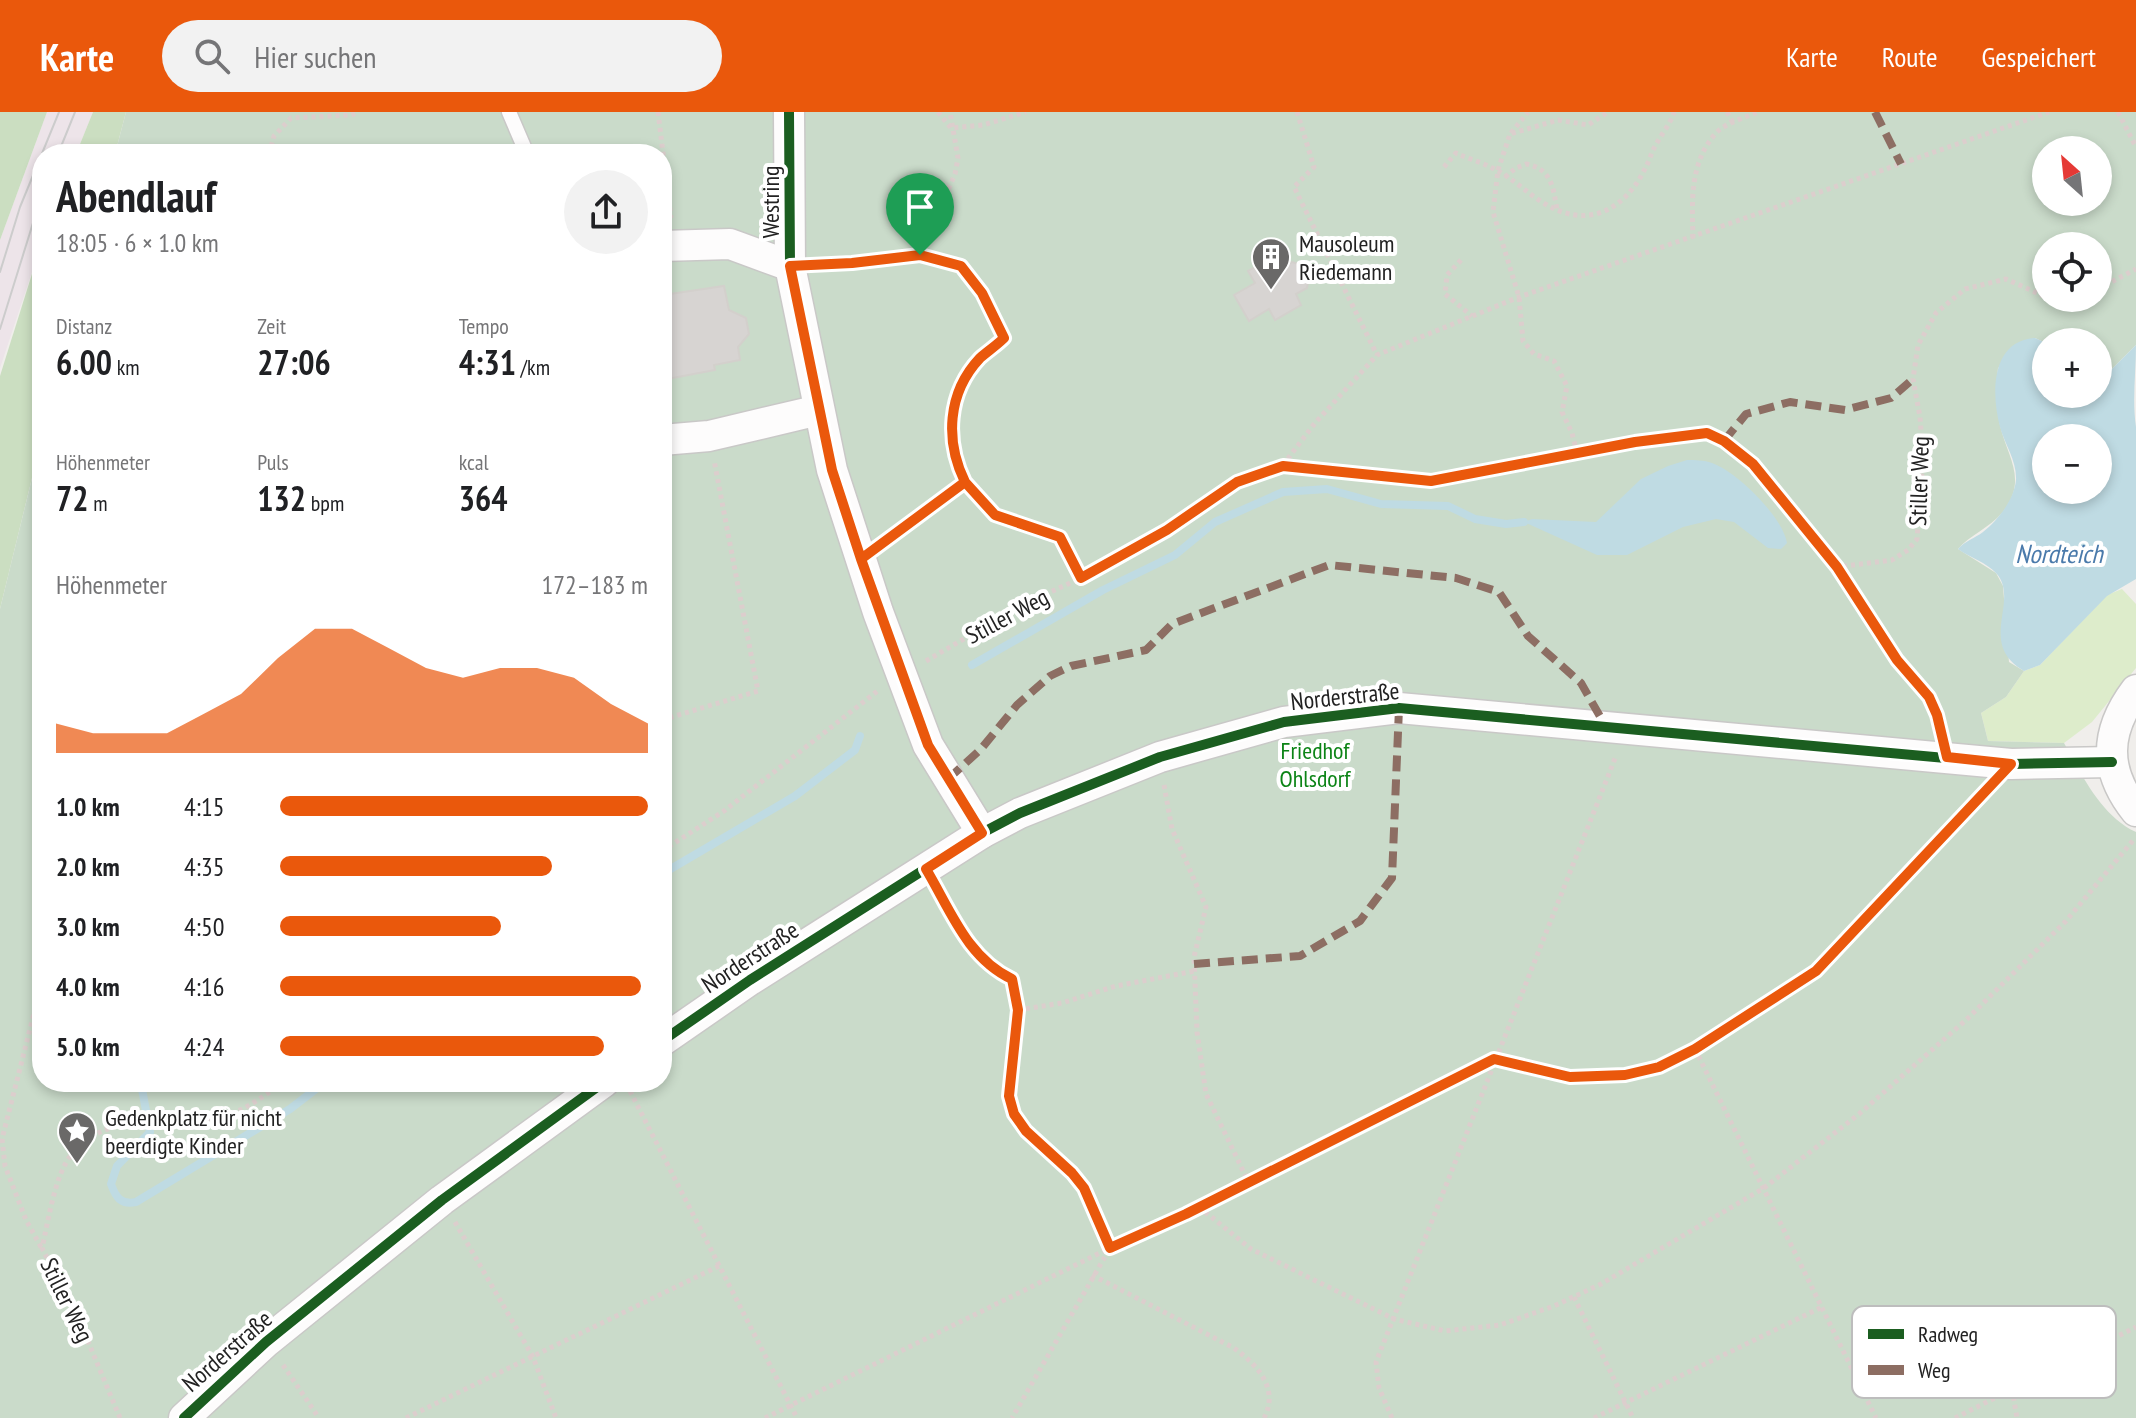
<!DOCTYPE html>
<html lang="de">
<meta charset="utf-8">
<style>
body{margin:0;font-family:"PT Sans Narrow",sans-serif;background:#f2f2f2;color:#202124;height:100vh;display:flex;flex-direction:column;font-size:30px;white-space:nowrap}
*{box-sizing:border-box;margin:0}
p{font-size:26px;color:#757577}
.icon{flex:none;width:44px;height:44px;fill:none;stroke:currentColor;stroke-width:2;stroke-linecap:round;stroke-linejoin:round}
.map{position:relative;flex:1;overflow:hidden}
.details{position:absolute;left:32px;top:32px;width:640px;height:948px;display:flex;flex-direction:column;background:#fff;border-radius:32px;box-shadow:0 4px 12px #0003}
.details>*{flex:none}
.needle{width:52px;rotate:333deg}
.buttons{position:absolute;left:2032px;top:24px;display:grid;gap:16px}
.buttons a{display:grid;place-items:center;width:80px;height:80px;border-radius:50%;background:#fff;box-shadow:0 4px 12px #0003;font-size:40px}
.pin{position:absolute;display:grid;place-items:center;width:68px;height:68px;color:#fff;margin:-82px -34px;border-radius:50% 50% 50% 0;rotate:-45deg;box-shadow:0 0 8px #0007}
.pin .icon{rotate:45deg}
.round{display:grid;place-items:center;flex:none;width:84px;height:84px;border-radius:42px;background:#f2f2f2}
.summary{display:flex;align-items:center;justify-content:space-between;height:136px;padding:0 24px}
h1{font-size:44px;font-weight:800;line-height:60px}
.metrics{display:grid;grid-template-columns:repeat(3,1fr);gap:12px;height:136px;padding:8px 24px}
.metrics div{display:grid;align-content:center}
.metrics b{font-size:34px;font-weight:800}
.metrics small{font-size:22px;font-weight:400}
.metrics p{font-size:22px}
.chart{height:224px;padding:16px 24px}
.chart p{display:flex;justify-content:space-between}
.chart svg{width:100%;height:144px;margin-top:8px;fill:#ea580c;opacity:.7}
ul{padding:0 24px;list-style:none;font-size:26px}
li{display:grid;grid-template-columns:128px 96px 1fr;align-items:center;height:60px}
li i{height:20px;border-radius:10px;background:#ea580c}
header{display:flex;align-items:center;gap:48px;box-sizing:border-box;height:112px;padding:0 40px;background:#ea580c;color:#fff}
header strong{font-size:38px}
nav{display:flex;gap:44px;margin-inline-start:auto;font-size:28px}
.search{width:560px;height:72px;background:#f2f2f2;display:flex;align-items:center;gap:20px;box-sizing:border-box;padding:0 28px;border-radius:44px;color:#757577;font-size:30px}
.map>svg:first-child{display:block}
.industrial{fill:#ede4e9}
.grass{fill:#ddeccb}
.forest{fill:#cbdec1}
.cemetery{fill:#cadbca;fill-rule:evenodd}
.water{fill:#bfdbe3;fill-rule:evenodd}
.lines{fill:none;stroke-linecap:round;stroke-linejoin:round}
.stream{stroke:#bfdbe3;stroke-width:8}
.building{fill:#d7d4d2;stroke:#d3d0cc;stroke-width:2}
.service-casing{stroke:#c9c8c7;stroke-width:17}
.minor-casing{stroke:#c9c8c7;stroke-width:33}
.path{stroke:#dccecd;stroke-width:5;stroke-dasharray:4 4;stroke-linecap:butt}
.service{stroke:#fdfcfc;stroke-width:14}
.minor{stroke:#fdfcfc;stroke-width:30}
.tram{stroke:#ccc;stroke-width:2}
.quiet{stroke:#8d6e63;stroke-width:8;stroke-dasharray:16 8;stroke-linecap:butt}
.cycleway-casing{stroke:#fff;stroke-width:15}
.cycleway{stroke:#1b5e20;stroke-width:10}
.route-casing{stroke:#fff;stroke-width:16}
.route{stroke:#ea580c;stroke-width:10}
.labels{text-anchor:middle;dominant-baseline:central;stroke-width:8;stroke-linejoin:round;paint-order:stroke}
.street-label{font-size:24px;fill:#222;stroke:#fff}
.poi-label{font-size:24px;fill:#222;stroke:#fff;text-anchor:start}
.park-label{font-size:24px;fill:#0c8416;stroke:#fff}
.water-label{font-size:26px;font-style:italic;fill:#4a7aab;stroke:#fff}
.key{fill:#fff;stroke:#bdbdbd;stroke-width:2}
.key-label{font-size:22px;fill:#222}
</style>
<header>
<strong>Karte</strong>
<div class="search"><svg class="icon" aria-label="search" viewBox="0 0 24 24"><circle cx="10" cy="10" r="6"/><path d="M15 15l6 6"/></svg>Hier suchen</div>
<nav><a>Karte</a><a>Route</a><a>Gespeichert</a></nav>
</header>
<div class="map">
<svg width="2136" height="1306" viewBox="0 0 2136 1306">
<rect width="100%" height="100%" fill="#f0eeeb"/>
<!-- industrial -->
<polygon class="industrial" points="47,0 93,0 76,42 42,42 42,130 0,256 0,128"/>
<!-- grass -->
<polygon class="grass" points="2122,477 2136,492 2136,556 2092,610 2064,631 1988,629 1981,601 2006,585 2024,559 2040,553 2107,483"/>
<!-- forest -->
<g class="forest">
<polygon points="0,0 47,0 0,128"/>
<polygon points="93,0 126,0 115,42 76,42"/>
<polygon points="42,130 42,325 0,497 0,264"/>
</g>
<!-- cemetery -->
<path class="cemetery" d="M 126,0 L 2136,0 L 2136,233 L 2105,264 L 2098,267 L 2098,230 L 2046,231 L 2035,226 L 1998,256 C 1996,274 1996,294 2000,313 C 2007,345 2029,368 2002,401 C 1989,416 1970,423 1958,437 L 1996,461 L 2003,474 L 2009,550 L 2024,559 L 2006,585 L 1981,601 L 1988,629 L 2064,631 C 2082,663 2101,704 2136,720 L 2136,1306 L 0,1306 L 0,497 L 42,325 L 42,970 L 662,970 L 662,42 L 115,42 ZM 2046,38 L 2098,38 L 2098,90 L 2046,90 ZM 2046,134 L 2098,134 L 2098,186 L 2046,186 Z"/>
<!-- water -->
<g class="water">
<path d="M 2035,226 L 2046,231 L 2046,282 L 2098,282 L 2098,267 L 2105,264 L 2136,233 C 2136,261 2132,288 2136,315 L 2136,467 L 2107,484 L 2040,553 L 2024,559 C 1976,531 2021,488 1996,461 C 1987,451 1969,445 1958,437 C 1965,429 1975,426 1983,420 C 1998,408 2014,388 2016,368 C 2017,349 2005,333 2000,315 C 1991,281 1991,229 2035,226 ZM 2046,326 L 2098,326 L 2098,378 L 2046,378 Z"/>
<path d="M 1687,348 C 1695,348 1704,348 1712,351 C 1736,359 1783,405 1787,431 L 1781,437 L 1768,436 L 1734,410 L 1716,407 L 1683,415 L 1627,443 L 1597,443 L 1524,410 L 1532,407 L 1596,410 L 1641,367 L 1668,354 Z"/>
</g>
<g class="lines">
<!-- stream -->
<g class="stream">
<polyline points="972,553 1103,478 1175,443 1215,410 1283,380 1327,377 1381,392 1448,394 1475,407 1506,412 1524,410"/>
<polyline points="662,762 795,684 855,638 860,624"/>
<path d="M 142,977 L 150,1020 L 117,1054 L 111,1072 C 116,1086 121,1093 136,1090 L 290,997 L 325,970"/>
</g>
</g>
<!-- building -->
<g class="building">
<polygon points="1274,144 1281,156 1292,150 1302,153 1309,166 1307,176 1296,182 1301,193 1275,208 1269,197 1249,209 1234,183 1255,171 1248,159"/>
<polygon points="724,174 729,198 746,206 749,222 738,235 740,248 714,253 715,258 662,268 662,196 666,195 663,183"/>
</g>
<g class="lines">
<defs>
<polyline id="service" points="509,0 527,42"/>
<g id="minor">
<polyline points="789,0 790,154 832,358 878,500 928,633 982,721"/>
<polyline points="662,134 730,132 790,154"/>
<polyline points="662,328 709,324 819,298"/>
<path d="M 2136,578 C 2105,619 2103,658 2136,699"/>
<polyline points="662,929 750,868 982,721 1020,701 1160,645 1284,610 1399,596 2011,652 2112,650"/>
<polyline points="184,1306 266,1230 442,1088 604,970"/>
</g>
</defs>
<!-- service casing -->
<use href="#service" class="service-casing"/>
<!-- minor casing -->
<use href="#minor" class="minor-casing"/>
<!-- path -->
<g class="path">
<polyline points="658,0 671,106"/>
<polyline points="938,0 951,16 983,13 1026,0"/>
<polyline points="1297,0 1314,55 1294,75 1377,243"/>
<polyline points="1727,0 1733,11"/>
<polyline points="2118,0 2136,35"/>
<polyline points="1511,21 1528,0"/>
<polyline points="269,42 274,24 291,6 351,3 359,0"/>
<path d="M 1444,55 L 1456,41 C 1469,47 1484,51 1496,58 C 1514,67 1529,83 1547,93 C 1596,121 1634,89 1651,43 C 1656,29 1672,10 1674,0"/>
<path d="M 1505,65 L 1516,56 L 1526,52 C 1552,57 1553,75 1557,98"/>
<path d="M 1693,126 C 1692,89 1689,49 1718,19 C 1727,11 1746,5 1758,0"/>
<polyline points="920,143 955,62 958,46 950,0"/>
<polyline points="1461,148 1447,163 1445,182 1472,204"/>
<path d="M 818,153 L 920,143 L 961,154 L 982,181 L 1004,226 C 993,238 979,246 969,260 C 940,304 948,375 996,403 C 1016,415 1041,413 1060,425 L 1081,466"/>
<polyline points="2098,177 2136,157"/>
<polyline points="2047,186 2054,190 2074,186"/>
<polyline points="1577,341 1572,321 1562,300 1567,274 1554,249 1534,242 1523,229 1519,185 1493,100 1498,58 1510,22 1558,8 1588,13 1608,0"/>
<polyline points="1283,353 1315,311 1377,243 1519,185 2049,0"/>
<polyline points="885,430 965,370"/>
<polyline points="1837,455 1897,548 1929,585 1940,618"/>
<polyline points="926,549 1022,493 1081,466 1167,418 1237,370 1283,354 1431,369 1635,330 1707,321 1724,329 1753,352 1837,455 1892,448 1908,438 1917,427 1923,346 1920,305 1913,267 1918,233 1936,201 1965,177 2006,167 2046,185"/>
<polyline points="662,608 758,579 714,348"/>
<polyline points="1164,673 1172,717 1206,795 1194,845 1197,920 1206,982 1248,1069"/>
<polyline points="662,739 724,699 880,577"/>
<path d="M 939,778 C 960,813 973,849 1012,867 L 1018,898 L 1009,984 L 1014,1002 L 1026,1019 L 1072,1061 L 1084,1076 L 1110,1136 L 1012,1306"/>
<polyline points="1018,898 1062,891 1116,874 1195,859"/>
<polyline points="1695,937 1876,1306"/>
<polyline points="630,979 797,1306"/>
<polyline points="1199,1095 1251,1137 1394,1207 1445,1219 1500,1213 1554,1194 1601,1172 1764,1076 1859,1002 1966,908 2066,809 2135,726"/>
<polyline points="455,1110 533,1245 556,1306"/>
<polyline points="41,1135 26,1108 5,1054 2,1027 42,870"/>
<path d="M 1092,1163 L 1234,1236 C 1256,1252 1280,1276 1264,1306"/>
<polyline points="1574,1185 1633,1306"/>
<polyline points="283,1253 319,1306"/>
<polyline points="2012,1277 2017,1306"/>
<path d="M 120,1306 L 82,1215 L 42,1136 C 48,1110 55,1063 71,1043 C 113,990 186,1022 238,999 C 254,992 270,979 285,970"/>
<polyline points="406,1306 719,1154"/>
<polyline points="765,1306 1110,1136 1186,1102 1494,947 1570,965 1625,963 1659,955 1695,937 1816,859 1987,678"/>
<polyline points="1392,1306 1379,1276 1376,1250 1616,644"/>
<polyline points="1594,1306 1822,1195"/>
<polyline points="1955,1306 2136,1215"/>
</g>
<!-- service -->
<use href="#service" class="service"/>
<!-- minor -->
<use href="#minor" class="minor"/>
<!-- tram -->
<g class="tram">
<polyline points="58,42 75,0"/>
<polyline points="0,160 20,95 59,0"/>
<polyline points="0,217 42,82"/>
</g>
<!-- quiet -->
<g class="quiet">
<polyline points="1875,0 1901,52"/>
<polyline points="1724,329 1746,302 1790,290 1845,298 1891,286 1913,267"/>
<polyline points="948,667 981,637 1017,593 1050,564 1071,554 1146,538 1172,512 1329,453 1456,466 1499,480 1528,524 1581,571 1606,615"/>
<polyline points="1194,852 1300,844 1360,809 1392,766 1399,596"/>
</g>
<defs>
<g id="cycleway">
<polyline points="789,0 790,154 832,358 878,500 928,633 982,721"/>
<polyline points="662,929 750,868 982,721 1020,701 1160,645 1284,610 1399,596 2011,652 2112,650"/>
<polyline points="184,1306 266,1230 442,1088 604,970"/>
</g>
</defs>
<!-- cycleway casing -->
<use href="#cycleway" class="cycleway-casing"/>
<!-- cycleway -->
<use href="#cycleway" class="cycleway"/>
</g>
<g class="lines">
<defs>
<path id="route" d="M 920,143 L 961,154 L 982,181 L 1004,226 C 997,233 988,239 980,246 C 947,281 945,329 965,370 L 861,447 L 928,633 L 982,721 L 926,757 C 950,797 967,846 1012,867 L 1018,898 L 1009,984 L 1014,1002 L 1026,1019 L 1072,1061 L 1084,1076 L 1110,1136 L 1186,1102 L 1494,947 L 1570,965 L 1625,963 L 1659,955 L 1695,937 L 1816,859 L 2011,652 L 1947,645 L 1937,603 L 1929,585 L 1897,548 L 1837,455 L 1753,352 L 1724,329 L 1707,321 L 1635,330 L 1431,369 L 1283,354 L 1237,370 L 1167,418 L 1081,466 L 1060,425 L 995,403 L 965,370 L 861,447 L 832,358 L 790,154 L 852,151 L 920,143"/>
</defs>
<!-- route casing -->
<use href="#route" class="route-casing"/>
<!-- route -->
<use href="#route" class="route"/>
</g>
<!-- icons -->
<defs>
<symbol id="building-pin" viewBox="-11 -11 22 30"><path d="M0 17L-7.5 6A9.5 9.5 0 1 1 7.5 6Z" fill="#6a6968" stroke="#fff"/><path d="M-4-6H4V6H1V3H-1V6H-4ZM-2.5-4.3h1.7v1.8h-1.7ZM.8-4.3h1.7v1.8H.8ZM-2.5-1h1.7V.8h-1.7ZM.8-1h1.7V.8H.8Z" fill="#fff"/></symbol>
<symbol id="sight-pin" viewBox="-11 -11 22 30"><path d="M0 17L-7.5 6A9.5 9.5 0 1 1 7.5 6Z" fill="#6a6968" stroke="#fff"/><path d="M0-6L1.8-2.2L6-1.7L2.9 1.2L3.7 5.4L0 3.3L-3.7 5.4L-2.9 1.2L-6-1.7L-1.8-2.2Z" fill="#fff"/></symbol>
</defs>
<g fill-rule="evenodd">
<use href="#building-pin" x="1249" y="123" width="44" height="60"/>
<use href="#sight-pin" x="55" y="997" width="44" height="60"/>
</g>
<g class="labels">
<!-- street labels -->
<g class="street-label">
<text transform="translate(770 90) rotate(-90)">Westring</text>
<text transform="translate(1919 369) rotate(-88)">Stiller Weg</text>
<text transform="translate(1007 504) rotate(-28)">Stiller Weg</text>
<text transform="translate(1345 584) rotate(-6)">Norderstraße</text>
<text transform="translate(750 845) rotate(-33)">Norderstraße</text>
<text transform="translate(67 1188) rotate(64)">Stiller Weg</text>
<text transform="translate(227 1239) rotate(-41)">Norderstraße</text>
</g>
<!-- poi labels -->
<g class="poi-label">
<text x="1299" y="131">Mausoleum<tspan x="1299" dy="28">Riedemann</tspan></text>
<text x="105" y="1005">Gedenkplatz für nicht<tspan x="105" dy="28">beerdigte Kinder</tspan></text>
</g>
<!-- park labels -->
<g class="park-label">
<text x="1315" y="638">Friedhof<tspan x="1315" dy="28">Ohlsdorf</tspan></text>
</g>
<!-- water labels -->
<g class="water-label">
<text x="2059" y="441">Nordteich</text>
</g>
</g>
<!-- legend -->
<rect x="1852" y="1194" width="264" height="92" rx="12" class="key"/>
<rect x="1868" y="1217" width="36" height="10" fill="#1b5e20"/>
<rect x="1868" y="1253" width="36" height="10" fill="#8d6e63"/>
<g class="key-label">
<text x="1918" y="1230">Radweg</text>
<text x="1918" y="1266">Weg</text>
</g>
</svg>
<div class="buttons">
<a><svg class="needle" viewBox="-14 -14 28 28"><path d="M0-13l5 13h-10z" fill="#e53935"/><path d="M0 13l5-13h-10z" fill="#757577"/></svg></a>
<a><svg class="icon" aria-label="locate" viewBox="0 0 24 24"><circle cx="12" cy="12" r="6"/><path d="M12 2v4M12 18v4M2 12h4M18 12h4"/></svg></a>
<a>+</a>
<a>−</a>
</div>
<div class="pin" style="left:920px;top:143px;background:#1e9e55"><svg class="icon" aria-label="arrive" viewBox="0 0 24 24"><path d="M6 21V4h12l-3 4 3 4H6"/></svg></div>
<section class="details">
<div class="summary"><div><h1>Abendlauf</h1><p>18:05 · 6 × 1.0 km</p></div><a class="round"><svg class="icon" aria-label="share" viewBox="0 0 24 24"><path d="M12 15V3M7 8l5-5 5 5M5 13v7h14v-7"/></svg></a></div>
<div class="metrics">
<div><p>Distanz</p><b>6.00<small> km</small></b></div>
<div><p>Zeit</p><b>27:06</b></div>
<div><p>Tempo</p><b>4:31<small> /km</small></b></div>
</div>
<div class="metrics">
<div><p>Höhenmeter</p><b>72<small> m</small></b></div>
<div><p>Puls</p><b>132<small> bpm</small></b></div>
<div><p>kcal</p><b>364</b></div>
</div>
<div class="chart"><p><span>Höhenmeter</span>172–183 m</p>
<svg viewBox="0 0 160 44" preserveAspectRatio="none"><path d="M0 44V35L10 38L20 38L30 38L40 32L50 26L60 15L70 6L80 6L90 12L100 18L110 21L120 18L130 18L140 21L150 29L160 35V44z"/></svg>
</div>
<ul>
<li><b>1.0 km</b>4:15<i style="width:100%"></i></li>
<li><b>2.0 km</b>4:35<i style="width:74%"></i></li>
<li><b>3.0 km</b>4:50<i style="width:60%"></i></li>
<li><b>4.0 km</b>4:16<i style="width:98%"></i></li>
<li><b>5.0 km</b>4:24<i style="width:88%"></i></li>
</ul>
</section>
</div>
